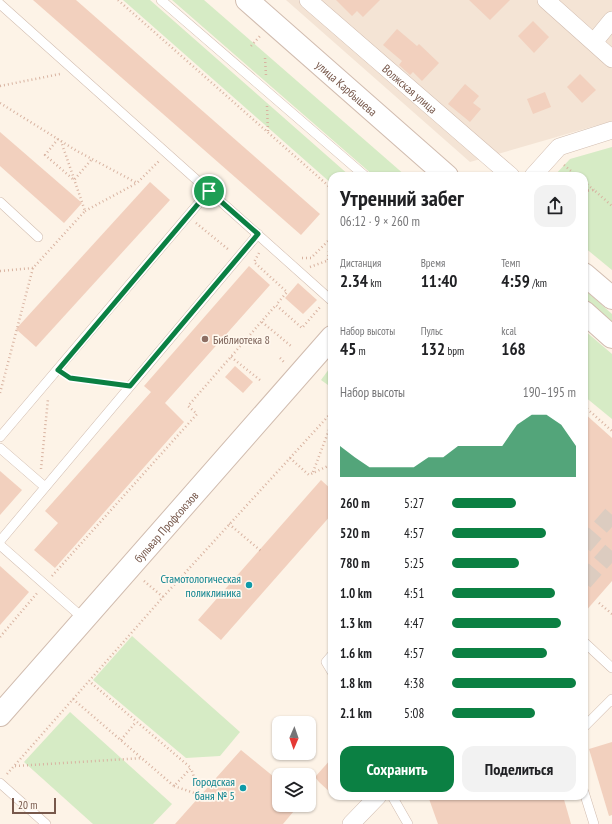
<!DOCTYPE html>
<html lang="ru">
<meta charset="utf-8">
<style>
body{margin:0;font-family:"PT Sans Narrow",sans-serif;background:#f2f2f2;color:#202124;height:100vh;display:flex;flex-direction:column;font-size:15px;white-space:nowrap}
*{box-sizing:border-box;margin:0}
p{font-size:13px;color:#757577}
.icon{flex:none;width:22px;height:22px;fill:none;stroke:currentColor;stroke-width:2;stroke-linecap:round;stroke-linejoin:round}
.map{position:relative;flex:1;overflow:hidden}
.panel{position:absolute;left:328px;top:172px;width:260px;height:628px;display:flex;flex-direction:column;background:#fff;border-radius:12px;box-shadow:0 1px 3px #0004}
.panel>*{flex:none}
.needle{width:26px;rotate:182deg}
.buttons{position:absolute;left:272px;top:716px;display:grid;gap:8px}
.buttons a{display:grid;place-items:center;width:44px;height:44px;border-radius:8px;background:#fff;box-shadow:0 1px 3px #0004;font-size:20px}
.scale{position:absolute;left:12px;bottom:10px;width:44px;box-sizing:border-box;padding-left:4px;border:2px solid #77584b;border-top:0;font-size:11px;line-height:14px;white-space:nowrap;color:#77584b;-webkit-text-stroke:3px #fff7ed;paint-order:stroke}
.pin{position:absolute;display:grid;place-items:center;width:34px;height:34px;color:#fff;margin:-17px;border:2px solid #fff;border-radius:50%;box-shadow:0 1px 4px #0007}
.round{display:grid;place-items:center;flex:none;width:42px;height:42px;border-radius:12px;background:#f2f2f2}
.head{display:flex;align-items:center;justify-content:space-between;height:68px;padding:0 12px}
h1{font-size:22px;font-weight:700;line-height:30px}
.stats{display:grid;grid-template-columns:repeat(3,1fr);gap:6px;height:68px;padding:4px 12px}
.stats div{display:grid;align-content:center}
.stats b{font-size:17px;font-weight:700}
.stats small{font-size:11px;font-weight:400}
.stats p{font-size:11px}
.chart{height:112px;padding:8px 12px}
.chart p{display:flex;justify-content:space-between}
.chart svg{width:100%;height:72px;margin-top:4px;fill:#0b8043;opacity:.7}
.button{display:flex;gap:8px;margin-top:auto;padding:8px 12px}
.button a{flex:1;height:46px;border-radius:12px;background:#0b8043;color:#fff;font-size:16px;font-weight:700;line-height:46px;text-align:center}
.button a+a{background:#f2f2f2;color:#202124}
ul{padding:0 12px;list-style:none;font-size:13px}
li{display:grid;grid-template-columns:64px 48px 1fr;align-items:center;height:30px}
li i{height:10px;border-radius:5px;background:#0b8043}
.map>svg:first-child{display:block}
.residential{fill:#f4e4d5}
.green{fill:#d6ebc5}
.building{fill:#f2d0be}
.lines{fill:none;stroke-linecap:round;stroke-linejoin:round}
.minor-tunnel{stroke:#dcccc0;stroke-width:17;stroke-dasharray:17 8;stroke-linecap:butt}
.service-casing{stroke:#d1bcaf;stroke-width:10}
.minor-casing{stroke:#d1bcaf;stroke-width:18}
.tertiary-casing{stroke:#d1bcaf;stroke-width:24}
.path{stroke:#d8b3a1;stroke-width:2.5;stroke-dasharray:1 3;stroke-linecap:butt}
.service{stroke:#fff;stroke-width:9}
.minor{stroke:#fff;stroke-width:17}
.tertiary{stroke:#fff;stroke-width:22}
.route-casing{stroke:#fff;stroke-width:8}
.route{stroke:#0b8043;stroke-width:5}
.education-dot{fill:#8d6e63;stroke:#fff7ed;stroke-width:1.5}
.culture-dot{fill:#0f9aa8;stroke:#fff7ed;stroke-width:1.5}
.labels{text-anchor:middle;dominant-baseline:central;stroke-width:3.5;stroke-linejoin:round;paint-order:stroke}
.street-label{font-size:12px;fill:#77584b;stroke:#fff7ed}
.education-label{font-size:12px;fill:#785e54;stroke:#fff7ed;text-anchor:start}
.culture-label{font-size:12px;fill:#0d838f;stroke:#fff7ed;text-anchor:end}
</style>
<div class="map">
<svg width="612" height="824" viewBox="0 0 612 824">
<rect width="100%" height="100%" fill="#fdf3e7"/>
<!-- residential -->
<polygon class="residential" points="286,0 612,0 612,121 470,162"/>
<!-- green -->
<g class="green">
<polygon points="123,0 150,0 350,176 332,176 332,184"/>
<polygon points="172,0 204,0 406,176 374,176"/>
<polygon points="612,147 612,270 584,247 584,176 554,176 570,159"/>
<polygon points="584,289 612,314 612,323 584,298"/>
<polygon points="584,330 612,354 612,419 584,396"/>
<polygon points="332,365 332,385 328,385 321,380"/>
<polygon points="132,636 240,732 220,756 186,758 93,680"/>
<polygon points="70,712 172,804 153,824 93,824 24,762"/>
</g>
<!-- building -->
<g class="building">
<polygon points="33,0 76,0 320,214 301,235"/>
<polygon points="336,0 380,0 363,17 357,11 352,16"/>
<polygon points="469,0 510,0 490,20"/>
<polygon points="533,21 549,37 534,53 518,36"/>
<polygon points="397,29 417,46 419,44 439,63 422,81 413,72 410,75 399,65 402,61 383,45"/>
<polygon points="580,74 596,90 582,103 567,87"/>
<polygon points="465,84 479,96 473,103 481,109 470,122 448,104"/>
<polygon points="545,92 551,107 533,114 527,99"/>
<polygon points="0,132 82,203 64,223 0,166"/>
<polygon points="150,182 170,200 36,347 16,329"/>
<polygon points="249,266 270,285 165,403 184,422 55,568 34,550 58,523 45,511 151,392 144,386"/>
<polygon points="298,283 317,300 303,314 285,298"/>
<polygon points="235,366 253,382 243,393 225,377"/>
<polygon points="584,413 612,438 612,581 584,613"/>
<polygon points="0,471 22,490 0,515"/>
<polygon points="321,480 332,490 332,514 221,640 198,620"/>
<polygon points="0,566 29,592 0,625"/>
<polygon points="612,742 612,815 609,816 589,749"/>
<polygon points="241,750 279,781 279,805 299,805 283,824 175,824"/>
<polygon points="332,758 332,794 319,782 315,777"/>
<polygon points="428,796 563,796 571,824 438,824"/>
</g>
<g class="lines">
<!-- minor-tunnel -->
<g class="minor-tunnel">
<polyline points="584,546 612,514"/>
<polyline points="584,582 612,550"/>
</g>
<defs>
<g id="service">
<polyline points="161,0 365,176"/>
<polyline points="0,4 332,301"/>
<polyline points="0,202 38,237"/>
<polyline points="0,437 209,191"/>
<polyline points="0,448 45,487"/>
<polyline points="0,541 258,234"/>
<polyline points="0,545 84,619"/>
<polyline points="584,642 612,668"/>
<polyline points="332,655 326,662 332,672"/>
<polyline points="584,727 612,699"/>
<polyline points="0,783 46,824"/>
<polyline points="584,792 594,824"/>
<polyline points="392,796 408,824"/>
</g>
<g id="minor">
<path id="s1" d="M 308,0 L 511,176"/>
<polyline points="546,0 612,59"/>
<polyline points="594,42 612,20"/>
<polyline points="533,176 559,147 612,130"/>
<polyline points="351,824 378,796"/>
</g>
<g id="tertiary">
<path id="s2" d="M 247,0 L 447,176"/>
<polyline points="584,274 612,298"/>
<polyline points="584,312 612,337"/>
<path id="s3" d="M 0,715 L 332,337"/>
</g>
</defs>
<!-- service casing -->
<use href="#service" class="service-casing"/>
<!-- minor casing -->
<use href="#minor" class="minor-casing"/>
<!-- tertiary casing -->
<use href="#tertiary" class="tertiary-casing"/>
<!-- path -->
<g class="path">
<polyline points="118,0 332,189"/>
<polyline points="251,46 260,36"/>
<polyline points="265,58 266,75"/>
<polyline points="0,86 60,74"/>
<polyline points="0,103 77,151 137,183 159,161"/>
<polyline points="267,106 268,132"/>
<polyline points="58,139 45,155 74,180 92,159"/>
<polyline points="564,165 577,176"/>
<polyline points="584,182 594,190"/>
<polyline points="584,191 594,190 612,206"/>
<polyline points="85,211 137,183"/>
<polyline points="196,223 229,250"/>
<polyline points="259,253 254,262 287,292 276,305"/>
<polyline points="302,258 311,258 330,239"/>
<polyline points="328,260 332,226"/>
<polyline points="310,267 332,259"/>
<polyline points="0,271 33,268"/>
<polyline points="262,322 291,346"/>
<polyline points="231,357 260,380"/>
<polyline points="280,358 285,363"/>
<polyline points="66,376 70,379 116,385"/>
<polyline points="0,393 33,268 85,211 61,141"/>
<polyline points="584,406 612,431"/>
<polyline points="329,416 332,418"/>
<polyline points="290,458 309,475 332,464"/>
<polyline points="41,469 48,399"/>
<polyline points="313,472 332,422"/>
<polyline points="229,524 261,551"/>
<polyline points="52,576 197,414 188,406 276,305 302,328 321,306"/>
<polyline points="144,581 163,597"/>
<polyline points="599,603 612,614"/>
<polyline points="0,637 38,592"/>
<polyline points="73,699 174,786 191,768 89,681"/>
<polyline points="121,740 136,722"/>
<polyline points="15,766 142,758"/>
<polyline points="7,774 163,597 332,412"/>
<polyline points="174,786 200,795 191,768"/>
</g>
<!-- service -->
<use href="#service" class="service"/>
<!-- minor -->
<use href="#minor" class="minor"/>
<!-- tertiary -->
<use href="#tertiary" class="tertiary"/>
</g>
<g class="lines">
<defs>
<polygon id="route" points="209,191 258,234 130,386 70,378 58,370"/>
</defs>
<!-- route casing -->
<use href="#route" class="route-casing"/>
<!-- route -->
<use href="#route" class="route"/>
</g>
<!-- markers -->
<circle class="education-dot" cx="205" cy="339" r="4"/>
<g class="culture-dot">
<circle cx="249" cy="585" r="4"/>
<circle cx="243" cy="788" r="4"/>
</g>
<g class="labels">
<!-- street labels -->
<g class="street-label">
<text stroke="none"><textPath href="#s2" startOffset="133">улица Карбышева</textPath></text>
<text stroke="none"><textPath href="#s1" startOffset="135">Волжская улица</textPath></text>
<text stroke="none"><textPath href="#s3" startOffset="251">бульвар Профсоюзов</textPath></text>
</g>
<!-- education labels -->
<g class="education-label">
<text x="213" y="339">Библиотека 8</text>
</g>
<!-- culture labels -->
<g class="culture-label">
<text x="241" y="578">Стамотологическая<tspan x="241" dy="14">поликлиника</tspan></text>
<text x="235" y="781">Городская<tspan x="235" dy="14">баня № 5</tspan></text>
</g>
</g>
</svg>
<div class="buttons">
<a><svg class="needle" viewBox="-14 -14 28 28"><path d="M0-13l5 13h-10z" fill="#e53935"/><path d="M0 13l5-13h-10z" fill="#757577"/></svg></a>
<a><svg class="icon" aria-label="layers" viewBox="0 0 24 24"><path d="M12 4l9 5-9 5-9-5zM3 14l9 5 9-5"/></svg></a>
</div>
<div class="scale">20 m</div>
<div class="pin" style="left:209px;top:191px;background:#1e9e55"><svg class="icon" aria-label="arrive" viewBox="0 0 24 24"><path d="M6 21V4h12l-3 4 3 4H6"/></svg></div>
<section class="panel">
<div class="head"><div><h1>Утренний забег</h1><p>06:12 · 9 × 260 m</p></div><a class="round"><svg class="icon" aria-label="share" viewBox="0 0 24 24"><path d="M12 15V3M7 8l5-5 5 5M5 13v7h14v-7"/></svg></a></div>
<div class="stats">
<div><p>Дистанция</p><b>2.34<small> km</small></b></div>
<div><p>Время</p><b>11:40</b></div>
<div><p>Темп</p><b>4:59<small> /km</small></b></div>
</div>
<div class="stats">
<div><p>Набор высоты</p><b>45<small> m</small></b></div>
<div><p>Пульс</p><b>132<small> bpm</small></b></div>
<div><p>kcal</p><b>168</b></div>
</div>
<div class="chart"><p><span>Набор высоты</span>190–195 m</p>
<svg viewBox="0 0 160 44" preserveAspectRatio="none"><path d="M0 44V25L10 32L20 38L30 38L40 38L50 38L60 32L70 32L80 25L90 25L100 25L110 25L120 12L130 6L140 6L150 12L160 25V44z"/></svg>
</div>
<ul>
<li><b>260 m</b>5:27<i style="width:52%"></i></li>
<li><b>520 m</b>4:57<i style="width:76%"></i></li>
<li><b>780 m</b>5:25<i style="width:54%"></i></li>
<li><b>1.0 km</b>4:51<i style="width:83%"></i></li>
<li><b>1.3 km</b>4:47<i style="width:88%"></i></li>
<li><b>1.6 km</b>4:57<i style="width:77%"></i></li>
<li><b>1.8 km</b>4:38<i style="width:100%"></i></li>
<li><b>2.1 km</b>5:08<i style="width:67%"></i></li>
</ul>
<div class="button"><a>Сохранить</a><a>Поделиться</a></div>
</section>
</div>
